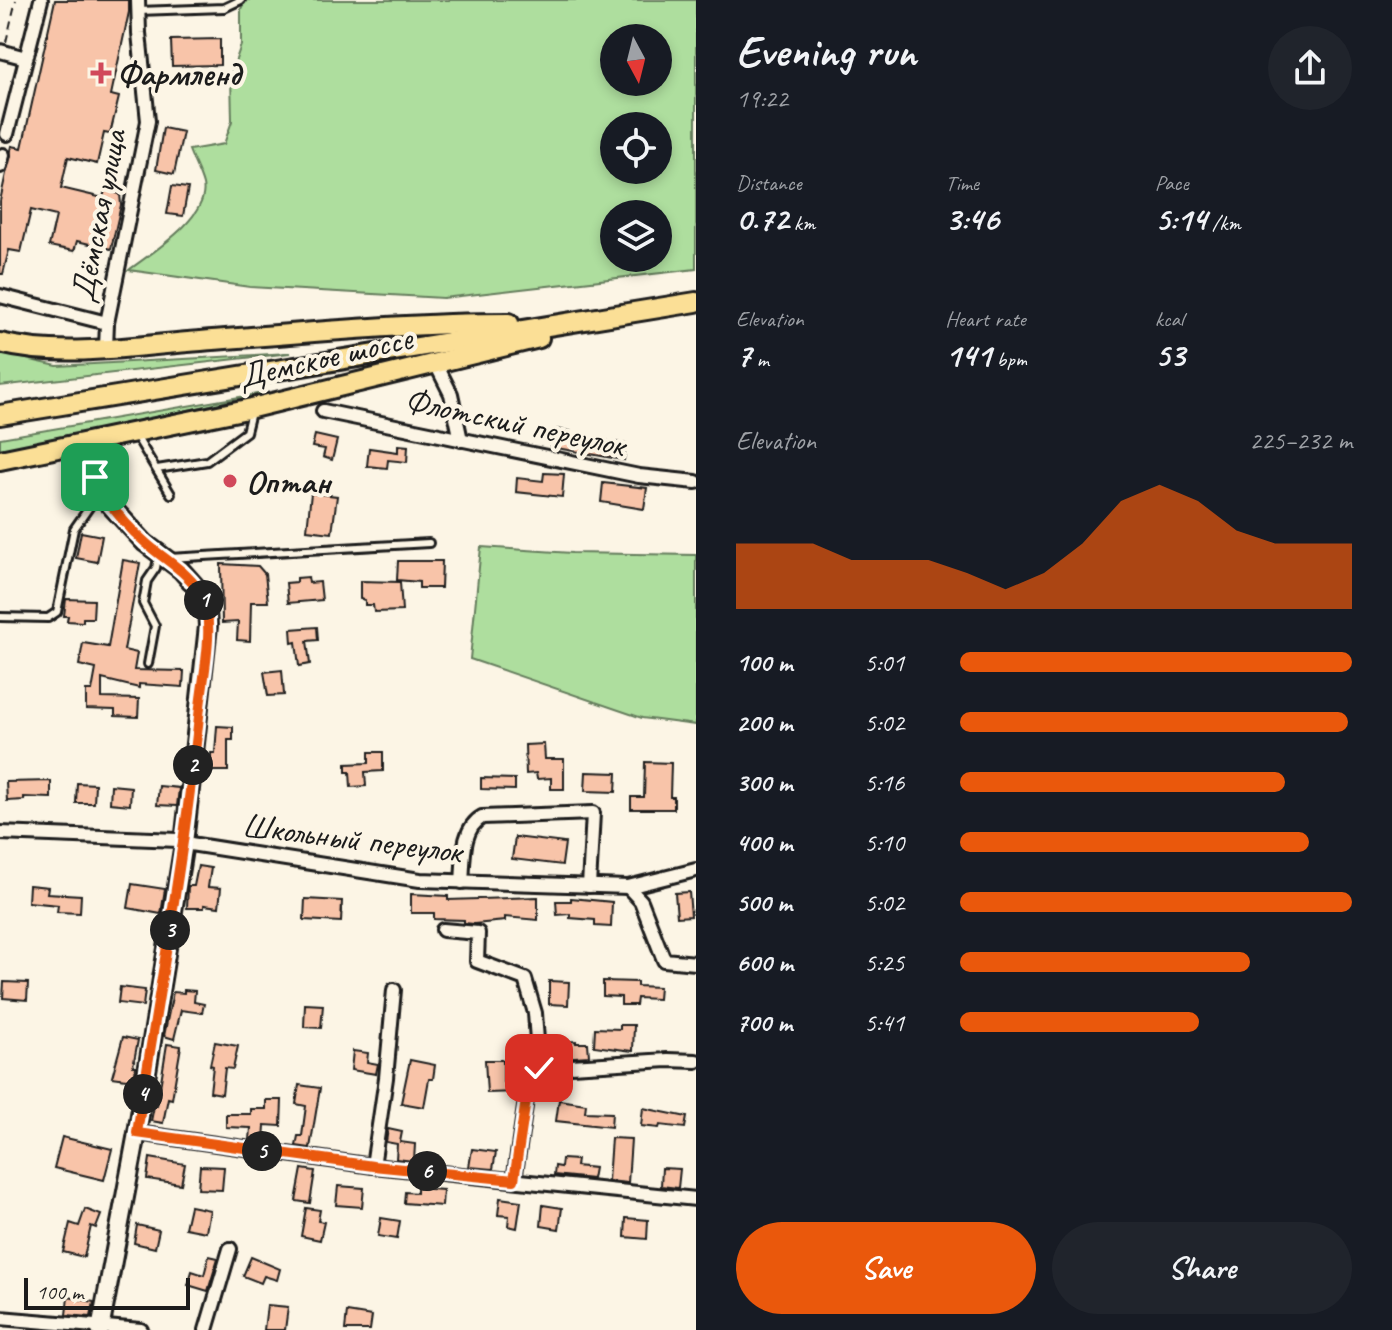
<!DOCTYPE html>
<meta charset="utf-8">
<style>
body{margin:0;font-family:Caveat,sans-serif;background:#20242c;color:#f1f3f6;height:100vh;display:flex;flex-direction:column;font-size:30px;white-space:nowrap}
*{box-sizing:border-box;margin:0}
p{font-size:26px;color:#9ea1a6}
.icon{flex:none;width:44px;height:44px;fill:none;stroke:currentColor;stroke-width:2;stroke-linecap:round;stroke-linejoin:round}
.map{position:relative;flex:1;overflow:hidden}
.panel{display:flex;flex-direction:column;background:#171b24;width:696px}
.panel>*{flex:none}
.needle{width:52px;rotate:173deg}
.fabs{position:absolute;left:600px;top:24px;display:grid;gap:16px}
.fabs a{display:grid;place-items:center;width:72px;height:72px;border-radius:50%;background:#171b24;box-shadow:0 4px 12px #0003;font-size:40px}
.scale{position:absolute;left:24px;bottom:20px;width:166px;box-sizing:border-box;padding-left:8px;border:4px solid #1c1c1c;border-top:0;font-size:22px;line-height:28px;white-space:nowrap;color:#1c1c1c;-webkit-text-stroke:6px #fcf5e5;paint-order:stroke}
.pin{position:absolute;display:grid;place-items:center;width:68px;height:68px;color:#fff;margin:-34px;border-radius:16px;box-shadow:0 4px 12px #0006}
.km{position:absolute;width:40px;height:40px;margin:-20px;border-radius:50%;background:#222;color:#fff;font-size:22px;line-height:40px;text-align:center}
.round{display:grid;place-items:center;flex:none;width:84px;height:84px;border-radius:42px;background:#20242c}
.headline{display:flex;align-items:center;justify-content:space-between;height:136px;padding:0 40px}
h1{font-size:44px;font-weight:800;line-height:60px}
.stats{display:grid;grid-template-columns:repeat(3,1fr);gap:12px;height:136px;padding:8px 40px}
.stats div{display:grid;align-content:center}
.stats b{font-size:34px;font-weight:800}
.stats small{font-size:22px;font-weight:400}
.stats p{font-size:22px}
.chart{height:224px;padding:16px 40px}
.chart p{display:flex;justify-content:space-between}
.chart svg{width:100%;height:144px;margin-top:8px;fill:#ea580c;opacity:.7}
.primary-button{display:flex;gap:16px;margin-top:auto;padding:16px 40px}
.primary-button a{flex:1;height:92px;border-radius:48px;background:#ea580c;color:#fff;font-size:32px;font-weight:800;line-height:92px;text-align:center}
.primary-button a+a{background:#20242c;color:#f1f3f6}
ul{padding:0 40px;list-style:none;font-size:26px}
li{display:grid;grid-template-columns:128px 96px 1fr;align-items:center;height:60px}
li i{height:20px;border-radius:10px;background:#ea580c}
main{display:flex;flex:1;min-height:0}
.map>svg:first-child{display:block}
.green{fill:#aede9e;stroke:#657d5d;stroke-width:2;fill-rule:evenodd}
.building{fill:#f8c4a9;stroke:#1c1c1c;stroke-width:2}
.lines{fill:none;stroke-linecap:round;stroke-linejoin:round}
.lane-casing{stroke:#1c1c1c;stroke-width:12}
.street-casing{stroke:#1c1c1c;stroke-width:18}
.secondary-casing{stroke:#1c1c1c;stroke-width:22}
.primary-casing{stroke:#1c1c1c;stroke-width:24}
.path{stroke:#1c1c1c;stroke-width:2;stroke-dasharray:8 6;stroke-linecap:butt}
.lane{stroke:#fcf5e5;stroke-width:6}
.street{stroke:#fcf5e5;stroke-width:12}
.secondary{stroke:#fcf5e5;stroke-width:16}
.primary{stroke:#fbdf96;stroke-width:18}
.route-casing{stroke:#fff;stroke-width:16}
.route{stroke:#ea580c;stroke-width:10}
.poi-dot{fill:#d1495b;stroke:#fcf5e5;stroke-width:3}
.labels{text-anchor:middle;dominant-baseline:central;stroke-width:8;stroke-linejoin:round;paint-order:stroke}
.poi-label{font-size:34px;font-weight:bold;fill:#1c1c1c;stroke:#fcf5e5;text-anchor:start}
.street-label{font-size:34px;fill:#1c1c1c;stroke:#fcf5e5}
</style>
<main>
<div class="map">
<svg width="696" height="1330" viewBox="0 0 696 1330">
<rect width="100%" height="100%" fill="#fcf5e5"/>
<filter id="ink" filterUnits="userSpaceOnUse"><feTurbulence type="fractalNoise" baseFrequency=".0125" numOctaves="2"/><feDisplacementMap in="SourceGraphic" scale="16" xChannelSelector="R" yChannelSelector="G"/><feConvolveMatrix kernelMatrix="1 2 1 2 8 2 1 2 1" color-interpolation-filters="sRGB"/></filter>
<g filter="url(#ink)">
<!-- green -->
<g class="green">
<path d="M 245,0 L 696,0 L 696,269 L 443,298 L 250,287 L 129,270 C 151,253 210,217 203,185 C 200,173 193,161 189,150 L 224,144 L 232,121 L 231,74 L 241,45 L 241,9 ZM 658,38 L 658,82 L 614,82 L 614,38 ZM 658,126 L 658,170 L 614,170 L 614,126 ZM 658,214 L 658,258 L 614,258 L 614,214 Z"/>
<polygon points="0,353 57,366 290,353 0,386"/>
<polygon points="263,393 0,453 0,438"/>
<polygon points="481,547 572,553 696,555 696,725 642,718 470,659"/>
</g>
<!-- building -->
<g class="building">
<polygon points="55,0 129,0 129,12 111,95 119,97 110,134 104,133 97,164 68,157 61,188 103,198 105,190 120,194 121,205 111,249 77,241 74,251 49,246 56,216 31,210 21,252 9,250 3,274 0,274 0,201 12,146 22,148"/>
<polygon points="220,39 220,65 172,66 171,40"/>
<polygon points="163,128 183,132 174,174 156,170"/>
<polygon points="172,186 188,188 183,216 167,214"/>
<polygon points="554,429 570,431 569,434 626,444 624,460 551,447"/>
<polygon points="315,435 337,440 332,460 323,457 325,449 312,447"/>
<polygon points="398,445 408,446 407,462 388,460 387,468 367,466 369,448 398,452"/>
<polygon points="544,473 564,474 562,497 516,492 517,478 543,481"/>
<polygon points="603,483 647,488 644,509 601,502"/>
<polygon points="311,493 337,496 332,533 307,530"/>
<polygon points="81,532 102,536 97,562 76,558"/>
<polygon points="123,560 140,563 124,650 137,653 134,670 184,671 183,687 139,684 139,688 102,679 102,698 139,699 138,717 115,716 115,710 86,709 86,691 92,691 96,669 79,665 83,643 108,647"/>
<polygon points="398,561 442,561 441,588 419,588 419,582 397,580"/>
<polygon points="221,564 258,566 265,574 268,602 251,602 250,641 237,640 238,622 222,623"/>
<polygon points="308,577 309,583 320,582 322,600 288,603 286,583 297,582 297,578"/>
<polygon points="360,581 400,582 402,611 374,612 373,605 365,605 365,600 360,599"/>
<polygon points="66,599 94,600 93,618 83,618 83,622 67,621 68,616 64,616"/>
<polygon points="317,627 318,640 307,641 310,664 299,666 296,642 292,643 291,629"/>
<polygon points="282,670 284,695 268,696 264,672"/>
<polygon points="217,726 233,727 233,740 228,740 228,771 211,771 211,753 215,753"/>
<polygon points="544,744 545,759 564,759 564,789 551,789 551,778 537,779 536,773 526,774 525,745"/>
<polygon points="369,752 383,752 383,771 365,772 366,786 351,787 350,772 346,772 346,764 369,763"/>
<polygon points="645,762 671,763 670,797 674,797 674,809 631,809 631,797 644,797"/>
<polygon points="586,772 617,773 616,792 585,791"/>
<polygon points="481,778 515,779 515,790 481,789"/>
<polygon points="51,781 51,798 24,797 24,800 7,801 6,782"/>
<polygon points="77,783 95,784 94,803 76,803"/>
<polygon points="111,785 131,787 130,805 110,803"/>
<polygon points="159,786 179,788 177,806 157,805"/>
<polygon points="515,837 565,843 562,865 512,859"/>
<polygon points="198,866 211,868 208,887 221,888 219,907 204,905 204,908 187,908 188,886 194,886"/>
<polygon points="132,884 165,889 161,914 128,908"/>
<polygon points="29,885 48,887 47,893 81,895 80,913 57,912 58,905 28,902"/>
<polygon points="689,892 691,916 677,917 675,893"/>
<polygon points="411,894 448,896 448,900 538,897 538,920 505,917 505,921 474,924 464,923 464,920 434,919 434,913 411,913"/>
<polygon points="571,898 612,902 611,927 595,926 595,920 570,918 570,914 557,915 556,901 571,901"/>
<polygon points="305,899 342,901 341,922 304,920"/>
<polygon points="549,981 569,982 568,1005 549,1004"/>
<polygon points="603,981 637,982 637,986 659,987 658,999 637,998 636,1005 621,1005 621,997 603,996"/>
<polygon points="4,982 28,983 27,1000 3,998"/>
<polygon points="120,987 145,990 143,1006 118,1003"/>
<polygon points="184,990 195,991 194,1002 204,1004 202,1013 181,1010 174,1039 164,1036 173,992 184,993"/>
<polygon points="305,1004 323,1005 321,1028 304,1027"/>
<polygon points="620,1025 634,1025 633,1051 594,1046 595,1028 620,1029"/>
<polygon points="123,1037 138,1040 133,1066 136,1066 134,1080 112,1077"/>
<polygon points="576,1041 576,1043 588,1043 589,1056 560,1058 559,1051 547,1051 546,1043"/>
<polygon points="215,1042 238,1046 233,1069 225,1068 222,1094 210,1092 213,1066 210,1065"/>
<polygon points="167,1044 181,1046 172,1099 168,1098 163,1123 151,1121 154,1106 157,1106"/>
<polygon points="353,1051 368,1053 367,1062 378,1064 376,1074 351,1070"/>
<polygon points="410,1060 435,1065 433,1079 429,1079 424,1107 401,1103"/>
<polygon points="485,1060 503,1060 503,1082 517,1082 517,1092 487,1093"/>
<polygon points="299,1085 320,1088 310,1148 296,1146 298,1136 302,1136 306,1106 296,1104"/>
<polygon points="266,1100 282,1100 281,1126 265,1125 264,1141 250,1140 251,1128 226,1127 226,1114 251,1114 251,1109 266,1109"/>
<polygon points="559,1100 586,1104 585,1112 612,1113 611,1127 556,1121"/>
<polygon points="643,1108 687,1117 685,1128 660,1125 659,1128 641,1126"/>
<polygon points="388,1129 402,1132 400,1142 415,1144 414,1161 396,1159 397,1144 386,1142"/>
<polygon points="62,1137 112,1149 104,1180 54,1168"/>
<polygon points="611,1138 631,1139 628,1183 608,1181"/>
<polygon points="472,1149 496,1152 493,1169 469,1167"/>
<polygon points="150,1158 185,1164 181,1184 147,1179"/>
<polygon points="562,1159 577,1160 576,1166 594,1168 592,1179 554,1175 555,1166 561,1167"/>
<polygon points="200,1166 224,1167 222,1190 198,1189"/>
<polygon points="662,1168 680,1169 678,1188 661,1186"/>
<polygon points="302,1169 315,1171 310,1203 296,1201"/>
<polygon points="338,1186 364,1188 362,1207 336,1205"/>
<polygon points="417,1188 443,1190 442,1206 404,1203 405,1192 417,1193"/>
<polygon points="500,1198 521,1201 517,1228 508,1226 509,1216 498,1215"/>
<polygon points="543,1205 562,1208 559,1229 541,1226"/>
<polygon points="190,1206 210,1210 206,1232 185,1228"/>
<polygon points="306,1208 320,1210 318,1221 324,1222 320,1240 301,1236"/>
<polygon points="85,1209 101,1215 96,1228 91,1226 84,1257 63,1252 70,1223 79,1226"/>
<polygon points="381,1218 400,1221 397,1239 378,1236"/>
<polygon points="626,1218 648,1220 647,1239 625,1237"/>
<polygon points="137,1225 159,1230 155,1248 134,1243"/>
<polygon points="209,1256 218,1258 208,1291 188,1285 192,1271 204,1275"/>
<polygon points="251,1257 280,1269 277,1280 264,1276 261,1283 243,1276"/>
<polygon points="68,1297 94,1302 91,1317 66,1315"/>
<polygon points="267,1305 288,1307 285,1330 264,1330"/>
<polygon points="347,1312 372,1316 370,1330 345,1330"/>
</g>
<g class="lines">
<defs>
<g id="lane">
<polyline points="138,11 224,8 241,0"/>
<polyline points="136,436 171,494"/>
<polyline points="157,469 207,461 246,432 251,412"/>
<polyline points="169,558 429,543"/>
<polyline points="0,617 48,618 57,612 74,529 99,493"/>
<polyline points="148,664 155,626 143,603 147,581 156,568 158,557"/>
</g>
<g id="street">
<polyline points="0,51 26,58"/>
<polyline points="7,134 41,0"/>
<polyline points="0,166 3,155"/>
<polyline points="0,296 107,323"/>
<polyline points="106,348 107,323 148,121 139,33 138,0"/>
<polyline points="436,364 451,394 461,440"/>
<polyline points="323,411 639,476 696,482"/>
<polyline points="0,833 178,840 184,843 420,880 628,887 696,870"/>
<path d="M 462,882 C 464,860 461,829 482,817 L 593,813 L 589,886"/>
<polyline points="628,887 641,901 664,960 696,963"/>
<polyline points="443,930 478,933 477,961 525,979 535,1013 539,1068"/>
<polyline points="137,1133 373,1166 696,1199"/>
<polyline points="373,1166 386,1078 394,990"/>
<polyline points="514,1180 526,1100 539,1068 668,1060 696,1061"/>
<polyline points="0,1318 141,1330"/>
<polyline points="206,1330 230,1249"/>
</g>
<polyline id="secondary" points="85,443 95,477 108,503 145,543 181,570 197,588 207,610 208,626 184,843 137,1133 100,1330"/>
<g id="primary">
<path d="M 0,343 C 60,358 127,347 188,342 C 295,334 402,323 509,323"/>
<polyline points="0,415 696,302"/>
<polyline points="0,460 252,408 539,338"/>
</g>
</defs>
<!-- lane casing -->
<use href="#lane" class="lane-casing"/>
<!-- street casing -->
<use href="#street" class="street-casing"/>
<!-- secondary casing -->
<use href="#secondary" class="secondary-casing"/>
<!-- primary casing -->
<use href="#primary" class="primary-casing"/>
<!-- path -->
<polyline class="path" points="6,42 16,0"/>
<!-- lane -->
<use href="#lane" class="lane"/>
<!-- street -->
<use href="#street" class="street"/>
<!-- secondary -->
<use href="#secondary" class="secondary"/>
<!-- primary -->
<use href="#primary" class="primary"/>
</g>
</g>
<g class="lines" filter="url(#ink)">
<defs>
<path id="route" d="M 95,477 C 107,504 125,525 147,544 C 166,561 192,574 203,598 C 215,625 203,677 200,707 C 185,850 159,991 137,1133 L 373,1166 L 514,1180 L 526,1100 L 539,1068"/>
</defs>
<!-- route casing -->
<use href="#route" class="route-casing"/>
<!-- route -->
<use href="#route" class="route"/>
</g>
<!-- markers -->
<g class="poi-dot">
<path d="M97 61h8v8h8v8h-8v8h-8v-8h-8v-8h8z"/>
<circle cx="230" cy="481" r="8"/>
</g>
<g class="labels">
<!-- poi labels -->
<g class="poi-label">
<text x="117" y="73">Фармленд</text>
<text x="246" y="481">Оптан</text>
</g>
<!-- street labels -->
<g class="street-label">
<text transform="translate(98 216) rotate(-79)">Дёмская улица</text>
<text transform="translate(325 357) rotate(-13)">Демское шоссе</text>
<text transform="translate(515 422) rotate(12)">Флотский переулок</text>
<text transform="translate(352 838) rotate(7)">Школьный переулок</text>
</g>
</g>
</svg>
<div class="fabs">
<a><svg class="needle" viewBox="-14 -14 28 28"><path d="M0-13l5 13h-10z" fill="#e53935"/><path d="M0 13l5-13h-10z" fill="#9ea1a6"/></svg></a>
<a><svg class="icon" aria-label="locate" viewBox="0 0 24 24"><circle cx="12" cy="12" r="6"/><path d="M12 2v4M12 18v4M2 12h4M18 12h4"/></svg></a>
<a><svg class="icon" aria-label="layers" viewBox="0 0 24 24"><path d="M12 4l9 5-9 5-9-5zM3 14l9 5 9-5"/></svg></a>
</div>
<div class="scale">100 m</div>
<div class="pin" style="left:95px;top:477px;background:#1e9e55"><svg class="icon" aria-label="arrive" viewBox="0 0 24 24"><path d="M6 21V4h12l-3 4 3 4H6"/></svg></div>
<div class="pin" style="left:539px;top:1068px;background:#d93025"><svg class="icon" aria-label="check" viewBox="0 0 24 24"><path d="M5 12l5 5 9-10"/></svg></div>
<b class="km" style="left:204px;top:600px">1</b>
<b class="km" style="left:193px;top:765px">2</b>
<b class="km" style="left:170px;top:930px">3</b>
<b class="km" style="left:143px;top:1094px">4</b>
<b class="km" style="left:262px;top:1151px">5</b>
<b class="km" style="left:427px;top:1171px">6</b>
</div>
<section class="panel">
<div class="headline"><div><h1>Evening run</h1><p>19:22</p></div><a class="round"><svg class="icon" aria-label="share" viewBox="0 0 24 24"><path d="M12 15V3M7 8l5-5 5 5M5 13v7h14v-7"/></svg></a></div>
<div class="stats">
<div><p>Distance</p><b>0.72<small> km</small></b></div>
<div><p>Time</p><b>3:46</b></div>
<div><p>Pace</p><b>5:14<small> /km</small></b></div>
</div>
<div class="stats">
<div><p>Elevation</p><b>7<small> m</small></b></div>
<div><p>Heart rate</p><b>141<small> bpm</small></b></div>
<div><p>kcal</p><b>53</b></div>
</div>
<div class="chart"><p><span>Elevation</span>225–232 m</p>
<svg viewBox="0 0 160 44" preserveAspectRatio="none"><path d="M0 44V24L10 24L20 24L30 29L40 29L50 29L60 33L70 38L80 33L90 24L100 11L110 6L120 11L130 20L140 24L150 24L160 24V44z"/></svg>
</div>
<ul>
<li><b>100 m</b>5:01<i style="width:100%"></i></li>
<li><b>200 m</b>5:02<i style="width:99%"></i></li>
<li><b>300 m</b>5:16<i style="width:83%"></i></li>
<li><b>400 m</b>5:10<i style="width:89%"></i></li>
<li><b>500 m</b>5:02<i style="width:100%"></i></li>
<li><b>600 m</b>5:25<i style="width:74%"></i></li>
<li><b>700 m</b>5:41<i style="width:61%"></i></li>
</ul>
<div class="primary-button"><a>Save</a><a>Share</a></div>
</section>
</main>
